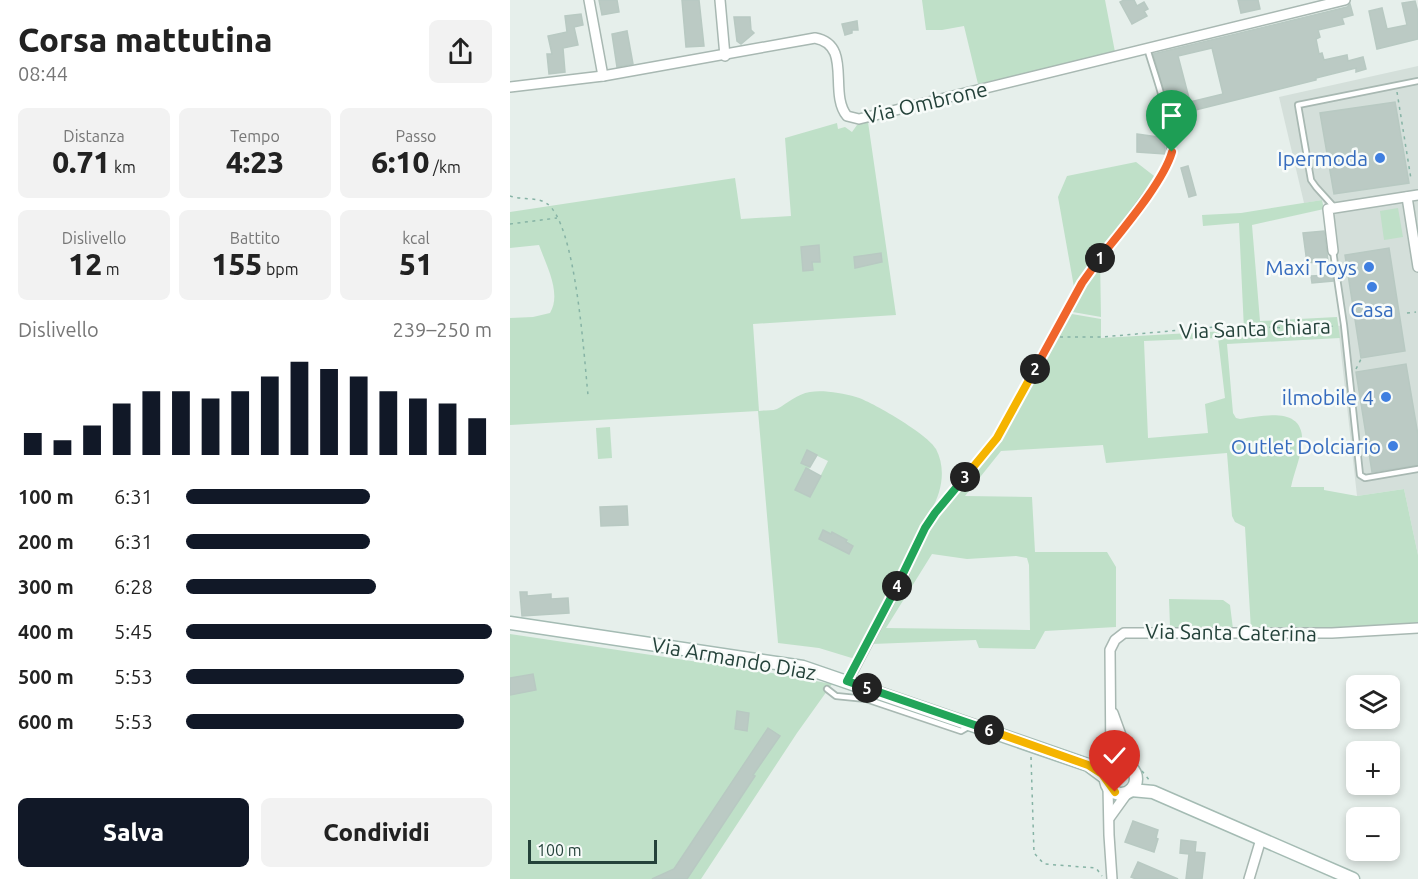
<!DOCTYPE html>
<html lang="it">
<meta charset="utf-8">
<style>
body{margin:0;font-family:Ubuntu,sans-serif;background:#f2f2f2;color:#222;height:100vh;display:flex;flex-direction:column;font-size:22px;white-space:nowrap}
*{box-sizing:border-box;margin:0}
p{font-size:20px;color:#767676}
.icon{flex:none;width:33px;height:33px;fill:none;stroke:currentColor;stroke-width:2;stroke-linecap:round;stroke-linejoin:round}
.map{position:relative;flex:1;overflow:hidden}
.panel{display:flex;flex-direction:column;background:#fff;width:510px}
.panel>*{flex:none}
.fabs{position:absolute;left:836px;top:675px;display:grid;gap:12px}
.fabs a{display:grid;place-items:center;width:54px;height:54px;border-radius:9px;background:#fff;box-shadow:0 3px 9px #0003;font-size:30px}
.scale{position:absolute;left:18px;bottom:15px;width:129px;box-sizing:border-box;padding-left:6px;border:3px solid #24423a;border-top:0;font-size:16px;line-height:21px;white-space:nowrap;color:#24423a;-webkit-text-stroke:4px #f7fbf9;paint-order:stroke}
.pin{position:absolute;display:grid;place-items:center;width:51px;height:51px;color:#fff;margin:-62px -26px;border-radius:50% 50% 50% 0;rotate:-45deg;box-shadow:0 0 6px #0007}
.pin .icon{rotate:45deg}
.km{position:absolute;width:30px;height:30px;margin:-15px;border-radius:50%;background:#222;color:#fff;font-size:16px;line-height:30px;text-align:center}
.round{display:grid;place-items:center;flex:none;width:63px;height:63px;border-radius:9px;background:#f2f2f2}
.summary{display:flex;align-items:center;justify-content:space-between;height:102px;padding:0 18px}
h1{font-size:33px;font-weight:800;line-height:45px}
.metrics{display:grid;grid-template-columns:repeat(3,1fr);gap:9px;height:102px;padding:6px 18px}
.metrics div{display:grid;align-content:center;border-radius:9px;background:#f2f2f2;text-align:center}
.metrics b{font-size:30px;font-weight:800}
.metrics small{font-size:16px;font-weight:400}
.metrics p{font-size:16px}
.chart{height:168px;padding:12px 18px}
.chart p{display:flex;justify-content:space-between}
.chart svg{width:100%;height:108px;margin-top:6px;stroke:#111827;stroke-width:6}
.action{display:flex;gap:12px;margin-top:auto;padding:12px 18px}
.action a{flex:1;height:69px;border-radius:9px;background:#111827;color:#fff;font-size:24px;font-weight:800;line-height:69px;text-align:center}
.action a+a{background:#f2f2f2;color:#222}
ul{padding:0 18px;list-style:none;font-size:20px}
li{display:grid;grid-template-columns:96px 72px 1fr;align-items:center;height:45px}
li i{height:15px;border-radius:8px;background:#111827}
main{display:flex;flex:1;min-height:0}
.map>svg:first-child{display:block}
.built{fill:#d4dfda}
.green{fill:#bfe0c8;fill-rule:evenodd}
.building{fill:#bbcac4;stroke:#b8c9c2;stroke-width:1.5;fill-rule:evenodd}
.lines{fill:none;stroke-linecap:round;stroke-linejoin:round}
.lane-casing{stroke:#a8b8b2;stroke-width:8}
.street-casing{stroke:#a8b8b2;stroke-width:12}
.secondary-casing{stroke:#a4bbb3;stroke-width:15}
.path{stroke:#86b3a5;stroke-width:1.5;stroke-dasharray:3 4.5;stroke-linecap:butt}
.lane{stroke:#fff;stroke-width:4.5}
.street{stroke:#fff;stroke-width:9}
.secondary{stroke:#fff;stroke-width:12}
.split-1-casing{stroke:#fff;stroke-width:12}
.split-2-casing{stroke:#fff;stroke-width:12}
.split-3-casing{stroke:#fff;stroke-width:12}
.split-4-casing{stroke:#fff;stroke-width:12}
.split-5-casing{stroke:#fff;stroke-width:12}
.split-6-casing{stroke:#fff;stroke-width:12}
.split-7-casing{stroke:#fff;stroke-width:12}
.split-1{stroke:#f0652b;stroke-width:8}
.split-2{stroke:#f0652b;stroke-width:8}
.split-3{stroke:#f5b400;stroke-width:8}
.split-4{stroke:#22a559;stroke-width:8}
.split-5{stroke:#22a559;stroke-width:8}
.split-6{stroke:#22a559;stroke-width:8}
.split-7{stroke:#f5b400;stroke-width:8}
.shop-dot{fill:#3f7fe0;stroke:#f7fbf9;stroke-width:2}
.labels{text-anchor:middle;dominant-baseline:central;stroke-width:5;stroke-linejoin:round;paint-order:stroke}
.street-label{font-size:21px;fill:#24423a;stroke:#f7fbf9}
.shop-label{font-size:21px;fill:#366cbe;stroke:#f7fbf9;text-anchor:end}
</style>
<main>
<section class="panel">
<div class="summary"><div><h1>Corsa mattutina</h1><p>08:44</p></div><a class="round"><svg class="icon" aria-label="share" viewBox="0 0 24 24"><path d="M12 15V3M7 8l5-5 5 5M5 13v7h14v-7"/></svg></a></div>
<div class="metrics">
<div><p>Distanza</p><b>0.71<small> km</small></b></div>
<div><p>Tempo</p><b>4:23</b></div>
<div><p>Passo</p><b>6:10<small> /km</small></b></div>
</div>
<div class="metrics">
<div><p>Dislivello</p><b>12<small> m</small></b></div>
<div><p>Battito</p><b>155<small> bpm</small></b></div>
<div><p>kcal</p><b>51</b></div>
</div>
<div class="chart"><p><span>Dislivello</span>239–250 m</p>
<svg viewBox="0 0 160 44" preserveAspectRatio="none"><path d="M5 44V35M15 44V38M25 44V32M35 44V23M45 44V18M55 44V18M65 44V21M75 44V18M85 44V12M95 44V6M105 44V9M115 44V12M125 44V18M135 44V21M145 44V23M155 44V29"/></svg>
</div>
<ul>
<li><b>100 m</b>6:31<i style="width:60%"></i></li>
<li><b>200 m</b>6:31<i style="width:60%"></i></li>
<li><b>300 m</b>6:28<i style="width:62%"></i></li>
<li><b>400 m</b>5:45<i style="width:100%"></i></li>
<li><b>500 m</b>5:53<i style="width:91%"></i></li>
<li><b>600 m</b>5:53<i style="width:91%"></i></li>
</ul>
<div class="action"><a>Salva</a><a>Condividi</a></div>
</section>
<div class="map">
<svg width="908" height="879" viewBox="0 0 908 879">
<rect width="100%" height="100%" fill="#e6efeb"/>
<!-- built -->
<polygon class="built" points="908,66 908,555 894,489 847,496 828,326 833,325 818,209 812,200 794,203 769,97"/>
<!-- green -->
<g class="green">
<polygon points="412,0 595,0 605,52 468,84 454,26 432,30 416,30"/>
<path d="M 358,122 L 386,315 L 243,324 L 249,411 C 254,410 262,411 267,409 C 278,403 287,394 300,392 C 313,390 332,393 346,397 C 361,401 419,435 426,449 C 438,472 430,499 416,518 L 345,659 L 309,648 L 268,643 L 248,411 L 0,425 L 0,318 L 23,317 L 40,313 C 52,293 36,265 29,245 L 0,248 L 0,212 L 225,178 L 231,219 L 281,216 L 275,138 L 327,123 L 328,129 L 335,127 L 342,132 L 347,125 ZM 309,246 L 310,261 L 302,262 L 303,270 L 294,271 L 292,247 ZM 371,254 L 372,262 L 345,267 L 344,257 ZM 297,451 L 318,461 L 300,497 L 285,490 L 296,469 L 299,470 L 300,467 L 291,462 ZM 313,530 L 321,534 L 322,532 L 337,540 L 339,554 L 309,538 Z"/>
<polygon points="626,162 648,179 590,257 591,317 557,311 570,285 564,287 548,197 557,176"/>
<path d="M 812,200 L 814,209 L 742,225 L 750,321 L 827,317 L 830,338 L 717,344 L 723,413 L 726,418 L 730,419 C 754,416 796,405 792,445 C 790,459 784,473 781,487 L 814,487 L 814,490 L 847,496 L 894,489 L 908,555 L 908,627 L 859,630 L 741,630 L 735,527 L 725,522 L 722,516 L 717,453 L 596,463 L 593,445 L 491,451 L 455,496 L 522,497 L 525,552 L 597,552 L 606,567 L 606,627 L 535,631 L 525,649 L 469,648 L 466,640 L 362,644 L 417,529 L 440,498 L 490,438 L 556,313 L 591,319 L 591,338 L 734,330 L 729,223 L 693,226 L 692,215 L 731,213 ZM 708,338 L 715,398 L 695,404 L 698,433 L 638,438 L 634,341 ZM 422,554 L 457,559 L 506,556 L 517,558 L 519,565 L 520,630 L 376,628 Z"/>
<polygon points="888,208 893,237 874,240 870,211"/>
<polygon points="100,427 102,458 88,459 86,428"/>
<polygon points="659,599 713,600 720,605 723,629 660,627"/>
<polygon points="0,634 262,673 322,684 287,733 191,879 0,879"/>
</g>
<!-- building -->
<g class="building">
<polygon points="89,0 107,0 109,12 92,15"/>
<polygon points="172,0 189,0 194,46 176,47"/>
<polygon points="614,0 624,0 627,6 634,2 638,9 634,11 637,16 622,24 610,2"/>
<polygon points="728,0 748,0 750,9 731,13"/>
<polygon points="905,1 908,12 908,39 867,49 859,11 872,8 877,29 897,25 892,3"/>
<path d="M 840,4 L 843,15 L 832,18 L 834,24 L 808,30 L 810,37 L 806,39 L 809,54 L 812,53 L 814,60 L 837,55 L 838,61 L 853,57 L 856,69 L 846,72 L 846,68 L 806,78 L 806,80 L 661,116 L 643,54 L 837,7 ZM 702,48 L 713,94 L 680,102 L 668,56 Z"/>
<polygon points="71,14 73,25 64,27 68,45 53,48 55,72 39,74 37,54 42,54 38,36 57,32 55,16"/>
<polygon points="224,17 240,17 241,30 244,33 231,44 227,41"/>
<polygon points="347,21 348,30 342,30 342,33 335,35 332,24"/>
<polygon points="117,31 123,64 107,67 102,34"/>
<polygon points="885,102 899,183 824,194 810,113"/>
<polygon points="627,134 655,138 655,154 627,152"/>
<polygon points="678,166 686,195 679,197 671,168"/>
<polygon points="814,231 818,261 797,263 793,233"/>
<polygon points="309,245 310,262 302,262 303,270 293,271 291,247"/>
<polygon points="879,248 895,351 851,358 835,255"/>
<polygon points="371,253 372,262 345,268 344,257"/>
<polygon points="822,275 823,281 802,283 801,276"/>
<polygon points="896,364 908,435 908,465 862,472 846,372"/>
<polygon points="297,450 307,455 300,467 291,463"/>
<polygon points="296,468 311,476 300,497 285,490"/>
<polygon points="117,506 118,525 91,526 90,507"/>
<polygon points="313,530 321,534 322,532 337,540 336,542 343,546 339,554 309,539"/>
<polygon points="10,592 17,592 17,596 41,594 41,599 58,598 59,613 12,616"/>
<polygon points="23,674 26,690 0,695 0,678"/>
<polygon points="227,711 239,713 237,731 225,729"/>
<polygon points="258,728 270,736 243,775 245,776 177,879 142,879 164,869"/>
<polygon points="623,821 648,830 646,838 648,839 644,852 615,842"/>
<polygon points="671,840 686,842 685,852 695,853 692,879 676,879 679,854 670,853"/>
<polygon points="628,862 668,879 626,879 621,877"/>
</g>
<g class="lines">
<defs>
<g id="lane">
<polyline points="825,208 806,187 801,180 788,105 908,81"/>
<polyline points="823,251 834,325 850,475 855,478 908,469"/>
<path d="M 394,573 L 415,528 L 425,513 L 487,437 L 572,283 L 658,165 C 667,130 647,83 637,48"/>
<polyline points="317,689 326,696 356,699 451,731 458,727"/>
</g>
<g id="street">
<polyline points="79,0 93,76"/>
<polyline points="210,0 215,56"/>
<path d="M 0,87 L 93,76 L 305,38 C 343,45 318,93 337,116 L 349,119 L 835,0"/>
<polyline points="897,197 908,267"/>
<polyline points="823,251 818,209 908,195"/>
<polyline points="337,682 394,573"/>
<polyline points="603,713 624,771"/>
<polyline points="601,768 600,650 605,640 614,633 822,633 908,628"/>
<polyline points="598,786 599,835 602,879"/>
<polyline points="600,817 618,792"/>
<polyline points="739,879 751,839"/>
</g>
<g id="secondary">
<polyline points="0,623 293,667 578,765 597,779"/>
<circle cx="611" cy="779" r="15"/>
<polyline points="621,790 643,792 843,879"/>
</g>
</defs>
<!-- lane casing -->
<use href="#lane" class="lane-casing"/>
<!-- street casing -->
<use href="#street" class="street-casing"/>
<!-- secondary casing -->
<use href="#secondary" class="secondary-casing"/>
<!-- path -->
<g class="path">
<polyline points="887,92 901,179"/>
<path d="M 0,196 C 11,200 27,197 36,203 C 66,221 74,358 78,395"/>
<polyline points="0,224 47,218"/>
<polyline points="897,313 906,312"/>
<polyline points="550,337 592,337 718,326 780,328 827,326"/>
<polyline points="846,369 851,359"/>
<polyline points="521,757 524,853 534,864 586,868 592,876"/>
<polyline points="632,771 640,781"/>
</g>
<!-- lane -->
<use href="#lane" class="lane"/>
<!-- street -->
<use href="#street" class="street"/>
<!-- secondary -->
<use href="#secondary" class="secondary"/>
</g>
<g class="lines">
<defs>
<path id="split-1" d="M 590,258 C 611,231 653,183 662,152"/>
<polyline id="split-2" points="525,369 572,283 590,258"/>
<polyline id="split-3" points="455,477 487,438 525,369"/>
<polyline id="split-4" points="387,586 415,528 425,513 455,477"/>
<polyline id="split-5" points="357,688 337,681 387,586"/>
<polyline id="split-6" points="357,688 479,730"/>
<polyline id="split-7" points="479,730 578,765 592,774 605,792"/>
</defs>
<!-- split-1 casing -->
<use href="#split-1" class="split-1-casing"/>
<!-- split-2 casing -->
<use href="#split-2" class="split-2-casing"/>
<!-- split-3 casing -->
<use href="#split-3" class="split-3-casing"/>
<!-- split-4 casing -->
<use href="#split-4" class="split-4-casing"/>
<!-- split-5 casing -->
<use href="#split-5" class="split-5-casing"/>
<!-- split-6 casing -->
<use href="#split-6" class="split-6-casing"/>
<!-- split-7 casing -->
<use href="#split-7" class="split-7-casing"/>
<!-- split-1 -->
<use href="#split-1" class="split-1"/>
<!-- split-2 -->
<use href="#split-2" class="split-2"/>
<!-- split-3 -->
<use href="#split-3" class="split-3"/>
<!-- split-4 -->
<use href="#split-4" class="split-4"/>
<!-- split-5 -->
<use href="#split-5" class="split-5"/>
<!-- split-6 -->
<use href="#split-6" class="split-6"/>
<!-- split-7 -->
<use href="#split-7" class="split-7"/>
</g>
<!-- markers -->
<g class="shop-dot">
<circle cx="870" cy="158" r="6"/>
<circle cx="859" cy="267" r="6"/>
<circle cx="862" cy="287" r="6"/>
<circle cx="876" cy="397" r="6"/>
<circle cx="883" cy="446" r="6"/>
</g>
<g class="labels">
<!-- street labels -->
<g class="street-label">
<text transform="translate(416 102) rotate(-13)">Via Ombrone</text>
<text transform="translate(745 328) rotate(-2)">Via Santa Chiara</text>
<text transform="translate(721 632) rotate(1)">Via Santa Caterina</text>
<text transform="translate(224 658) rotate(10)">Via Armando Diaz</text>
</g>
<!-- shop labels -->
<g class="shop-label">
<text x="858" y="158">Ipermoda</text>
<text x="847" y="267">Maxi Toys</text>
<text x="862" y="309" text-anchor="middle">Casa</text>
<text x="864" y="397">ilmobile 4</text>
<text x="871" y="446">Outlet Dolciario</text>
</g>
</g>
</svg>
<div class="fabs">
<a><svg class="icon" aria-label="layers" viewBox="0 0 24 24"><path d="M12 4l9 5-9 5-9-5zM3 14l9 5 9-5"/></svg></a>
<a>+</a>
<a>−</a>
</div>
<div class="scale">100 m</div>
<div class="pin" style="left:662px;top:152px;background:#1e9e55"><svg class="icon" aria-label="arrive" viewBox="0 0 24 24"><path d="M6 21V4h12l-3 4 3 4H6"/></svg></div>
<div class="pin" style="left:605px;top:792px;background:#d93025"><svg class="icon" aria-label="check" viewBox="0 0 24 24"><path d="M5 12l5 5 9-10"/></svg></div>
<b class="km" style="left:590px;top:258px">1</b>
<b class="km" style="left:525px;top:369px">2</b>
<b class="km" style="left:455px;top:477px">3</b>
<b class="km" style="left:387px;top:586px">4</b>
<b class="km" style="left:357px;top:688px">5</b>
<b class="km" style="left:479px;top:730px">6</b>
</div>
</main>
